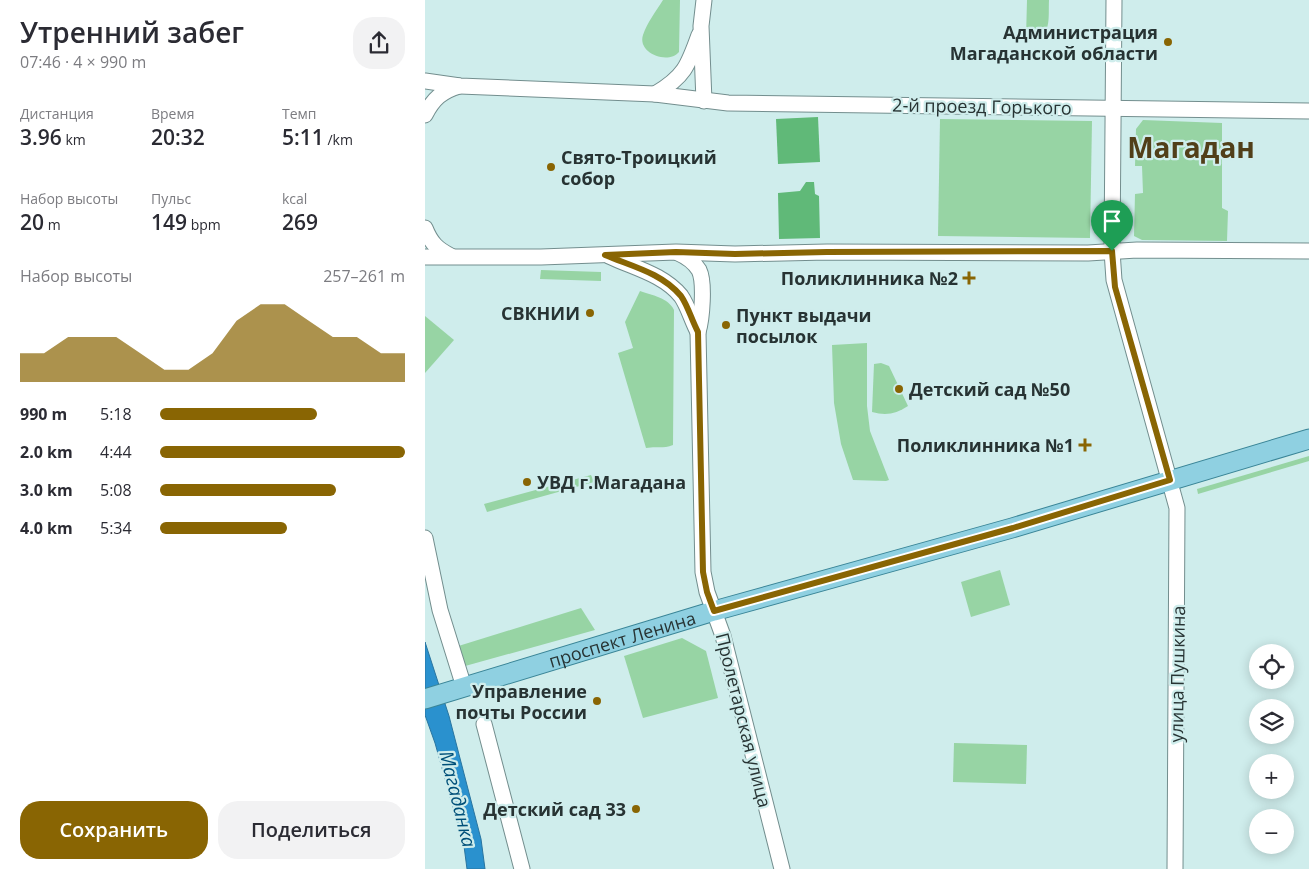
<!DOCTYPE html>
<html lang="ru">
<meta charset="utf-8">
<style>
body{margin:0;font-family:"Open Sans",sans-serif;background:#f2f2f3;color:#2b2b33;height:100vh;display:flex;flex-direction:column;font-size:19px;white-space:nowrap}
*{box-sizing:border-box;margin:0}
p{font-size:16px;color:#7c7c81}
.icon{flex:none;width:28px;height:28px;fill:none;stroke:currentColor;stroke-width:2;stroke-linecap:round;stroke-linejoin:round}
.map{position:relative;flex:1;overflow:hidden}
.drawer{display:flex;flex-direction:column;background:#fff;width:425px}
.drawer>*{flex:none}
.buttons{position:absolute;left:824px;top:644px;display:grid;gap:10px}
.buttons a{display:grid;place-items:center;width:45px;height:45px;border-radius:50%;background:#fff;box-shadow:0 2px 12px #0003;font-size:25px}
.pin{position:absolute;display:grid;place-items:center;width:42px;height:42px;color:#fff;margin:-51px -21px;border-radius:50% 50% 50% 0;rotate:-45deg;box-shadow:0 0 5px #0007}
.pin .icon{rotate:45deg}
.round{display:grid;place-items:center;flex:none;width:52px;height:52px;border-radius:20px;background:#f2f2f3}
.overview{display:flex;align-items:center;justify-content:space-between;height:85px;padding:0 20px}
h1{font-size:28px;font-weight:600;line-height:38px}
.metrics{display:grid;grid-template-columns:repeat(3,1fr);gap:8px;height:85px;padding:5px 20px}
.metrics div{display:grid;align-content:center}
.metrics b{font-size:21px;font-weight:600}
.metrics small{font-size:14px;font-weight:400}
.metrics p{font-size:14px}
.chart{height:140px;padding:10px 20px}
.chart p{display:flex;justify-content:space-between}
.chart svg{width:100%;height:90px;margin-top:5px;fill:#896503;opacity:.7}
.action{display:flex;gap:10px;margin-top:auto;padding:10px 20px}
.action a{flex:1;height:58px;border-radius:20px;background:#896503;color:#fff;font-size:20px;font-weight:600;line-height:58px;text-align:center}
.action a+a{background:#f2f2f3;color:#2b2b33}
ul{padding:0 20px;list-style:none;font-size:16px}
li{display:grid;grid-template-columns:80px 60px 1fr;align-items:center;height:38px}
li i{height:12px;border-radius:6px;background:#896503}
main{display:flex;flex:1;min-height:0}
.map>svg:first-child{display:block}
.green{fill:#97d4a4}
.forest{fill:#60b978}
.water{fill:#2a91ce;stroke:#2975a0}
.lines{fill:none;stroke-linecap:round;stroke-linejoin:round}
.minor-casing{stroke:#738e8e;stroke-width:17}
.major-casing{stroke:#3a8597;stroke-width:21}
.minor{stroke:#fff;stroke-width:15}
.major{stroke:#8fd0e1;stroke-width:19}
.route-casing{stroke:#fff;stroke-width:10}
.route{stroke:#896503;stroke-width:6}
.poi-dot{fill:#896503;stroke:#cfedec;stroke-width:2}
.labels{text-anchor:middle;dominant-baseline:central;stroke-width:4.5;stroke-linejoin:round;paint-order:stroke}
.poi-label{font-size:18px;font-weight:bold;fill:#273333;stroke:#cfedec;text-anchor:end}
.street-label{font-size:18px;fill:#273333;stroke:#cfedec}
.water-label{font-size:19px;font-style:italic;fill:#005079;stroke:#cfedec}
.town-label{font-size:28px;font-weight:bold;fill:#513f19;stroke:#cfedec}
</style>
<main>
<section class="drawer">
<div class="overview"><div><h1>Утренний забег</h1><p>07:46 · 4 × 990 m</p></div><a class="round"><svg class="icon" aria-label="share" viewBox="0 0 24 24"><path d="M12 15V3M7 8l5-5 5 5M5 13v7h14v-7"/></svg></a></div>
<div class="metrics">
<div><p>Дистанция</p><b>3.96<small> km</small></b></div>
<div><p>Время</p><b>20:32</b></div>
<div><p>Темп</p><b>5:11<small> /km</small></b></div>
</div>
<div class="metrics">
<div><p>Набор высоты</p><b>20<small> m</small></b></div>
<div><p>Пульс</p><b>149<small> bpm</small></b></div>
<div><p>kcal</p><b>269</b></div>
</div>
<div class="chart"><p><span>Набор высоты</span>257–261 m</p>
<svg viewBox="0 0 160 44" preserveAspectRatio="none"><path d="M0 44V30L10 30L20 22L30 22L40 22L50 30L60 38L70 38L80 30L90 14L100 6L110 6L120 14L130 22L140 22L150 30L160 30V44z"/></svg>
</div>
<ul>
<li><b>990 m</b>5:18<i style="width:64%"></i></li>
<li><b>2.0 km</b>4:44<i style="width:100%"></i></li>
<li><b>3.0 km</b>5:08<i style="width:72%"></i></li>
<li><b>4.0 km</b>5:34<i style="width:52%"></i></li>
</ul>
<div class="action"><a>Сохранить</a><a>Поделиться</a></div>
</section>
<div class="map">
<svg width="884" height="869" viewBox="0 0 884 869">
<rect width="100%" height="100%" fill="#cfedec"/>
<!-- green -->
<g class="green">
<path d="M 238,0 L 255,0 L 254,52 C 243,65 212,53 218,35 C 222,23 231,11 238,0 Z"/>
<path d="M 602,0 L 624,0 C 623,19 628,41 601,38 Z"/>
<polygon points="515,119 667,121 665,238 513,236"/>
<polygon points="718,120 797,123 797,208 803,211 802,241 717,240 709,236 710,194 718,193 717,166 710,166 711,129"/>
<polygon points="116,270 176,272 176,281 115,279"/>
<path d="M 215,291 C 226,295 244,298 249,310 L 248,445 C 238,449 231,446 221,448 L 193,353 L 208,348 L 200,322 Z"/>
<polygon points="0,316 29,340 0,373"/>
<polygon points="442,343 442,406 445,431 464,480 461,481 428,480 416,444 409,403 407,345"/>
<path d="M 456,363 L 464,366 L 483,406 C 471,414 461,416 447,412 L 449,364 Z"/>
<polygon points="884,456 884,461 773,494 772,489"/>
<polygon points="166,475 169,482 62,512 59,504"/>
<polygon points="575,570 585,605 546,617 536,582"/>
<polygon points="156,608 170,630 33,668 27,648"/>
<polygon points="257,638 281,651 293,698 218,718 199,656"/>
<polygon points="529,743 602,745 601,784 528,782"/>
</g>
<!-- forest -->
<g class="forest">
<polygon points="393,117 395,162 353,164 351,119"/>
<polygon points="381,182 389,182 390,194 394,196 395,238 354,239 353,193 375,191"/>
</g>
<!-- water -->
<polygon class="water" points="0,642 24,716 56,839 60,869 42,869 39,846 10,743 0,715"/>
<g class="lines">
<defs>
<g id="minor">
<polyline points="279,0 276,26 279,101"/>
<polyline points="689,0 687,251 689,280 752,508 750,869"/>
<polyline points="0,81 35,86 230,94 303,103 884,111"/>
<path d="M 230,94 C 259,77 263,66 274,35"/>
<path d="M 0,115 C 8,99 17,91 34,86"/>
<path d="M 0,228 C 6,243 12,249 26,256"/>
<path d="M 253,253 C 260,256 269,262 274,270 C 280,282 277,319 273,332 L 278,572 L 282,592 L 298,636 L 357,869"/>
<path d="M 184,256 C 209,268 238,274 256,296 C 263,306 267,321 273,332"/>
<polyline points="0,257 116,257 251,252 310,254 402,252 663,253 712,250 884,251"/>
<polyline points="0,538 15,610 39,687"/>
<polyline points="59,724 97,869"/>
</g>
<g id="major">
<path id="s1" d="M 0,699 L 289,611 L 587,528 L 884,439"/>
</g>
</defs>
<!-- minor casing -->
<use href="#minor" class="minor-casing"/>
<!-- major casing -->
<use href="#major" class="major-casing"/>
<!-- minor -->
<use href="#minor" class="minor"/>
<!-- major -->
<use href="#major" class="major"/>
</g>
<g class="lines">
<defs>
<path id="route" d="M 687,251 L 690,287 L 745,480 L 588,528 L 289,611 L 282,592 L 278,572 L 273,332 C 267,321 263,306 256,296 C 237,273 206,266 180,255 L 251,252 L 310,254 L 402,252 Z"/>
</defs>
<!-- route casing -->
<use href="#route" class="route-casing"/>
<!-- route -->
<use href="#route" class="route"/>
</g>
<!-- markers -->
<g class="poi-dot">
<circle cx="743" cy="42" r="5"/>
<circle cx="126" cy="167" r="5"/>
<path d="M541.5 270.5h5v5h5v5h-5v5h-5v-5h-5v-5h5z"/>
<circle cx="165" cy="313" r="5"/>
<circle cx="301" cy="325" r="5"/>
<circle cx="474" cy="389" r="5"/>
<path d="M657.5 437.5h5v5h5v5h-5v5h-5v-5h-5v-5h5z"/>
<circle cx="102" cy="482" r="5"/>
<circle cx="172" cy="701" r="5"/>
<circle cx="211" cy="809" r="5"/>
</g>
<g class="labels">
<!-- poi labels -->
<g class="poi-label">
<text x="733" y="32">Администрация<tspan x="733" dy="21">Магаданской области</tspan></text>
<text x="136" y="157" text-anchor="start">Свято-Троицкий<tspan x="136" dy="21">собор</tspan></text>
<text x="533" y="278">Поликлинника №2</text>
<text x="155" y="313">СВКНИИ</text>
<text x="311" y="315" text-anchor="start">Пункт выдачи<tspan x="311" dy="21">посылок</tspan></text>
<text x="484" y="389" text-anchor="start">Детский сад №50</text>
<text x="649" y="445">Поликлинника №1</text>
<text x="112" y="482" text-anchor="start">УВД г.Магадана</text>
<text x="162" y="691">Управление<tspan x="162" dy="21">почты России</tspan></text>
<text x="201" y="809">Детский сад 33</text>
</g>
<!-- street labels -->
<g class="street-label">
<text transform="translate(557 106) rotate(1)">2-й проезд Горького</text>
<text stroke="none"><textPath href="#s1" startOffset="206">проспект Ленина</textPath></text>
<text transform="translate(752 674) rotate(-89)">улица Пушкина</text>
<text transform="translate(319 720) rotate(76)">Пролетарская улица</text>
</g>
<!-- water labels -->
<g class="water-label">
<text transform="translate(33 799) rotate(76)">Магаданка</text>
</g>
<!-- town labels -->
<g class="town-label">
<text x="766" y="147">Магадан</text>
</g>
</g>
</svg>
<div class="buttons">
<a><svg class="icon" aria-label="locate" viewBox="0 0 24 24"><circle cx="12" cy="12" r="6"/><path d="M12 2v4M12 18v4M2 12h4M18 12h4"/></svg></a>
<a><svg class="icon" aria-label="layers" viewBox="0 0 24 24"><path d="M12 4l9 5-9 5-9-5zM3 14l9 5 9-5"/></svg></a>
<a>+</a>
<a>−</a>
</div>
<div class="pin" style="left:687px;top:251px;background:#1e9e55"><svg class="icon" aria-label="arrive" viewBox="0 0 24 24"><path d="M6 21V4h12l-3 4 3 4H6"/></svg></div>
</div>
</main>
